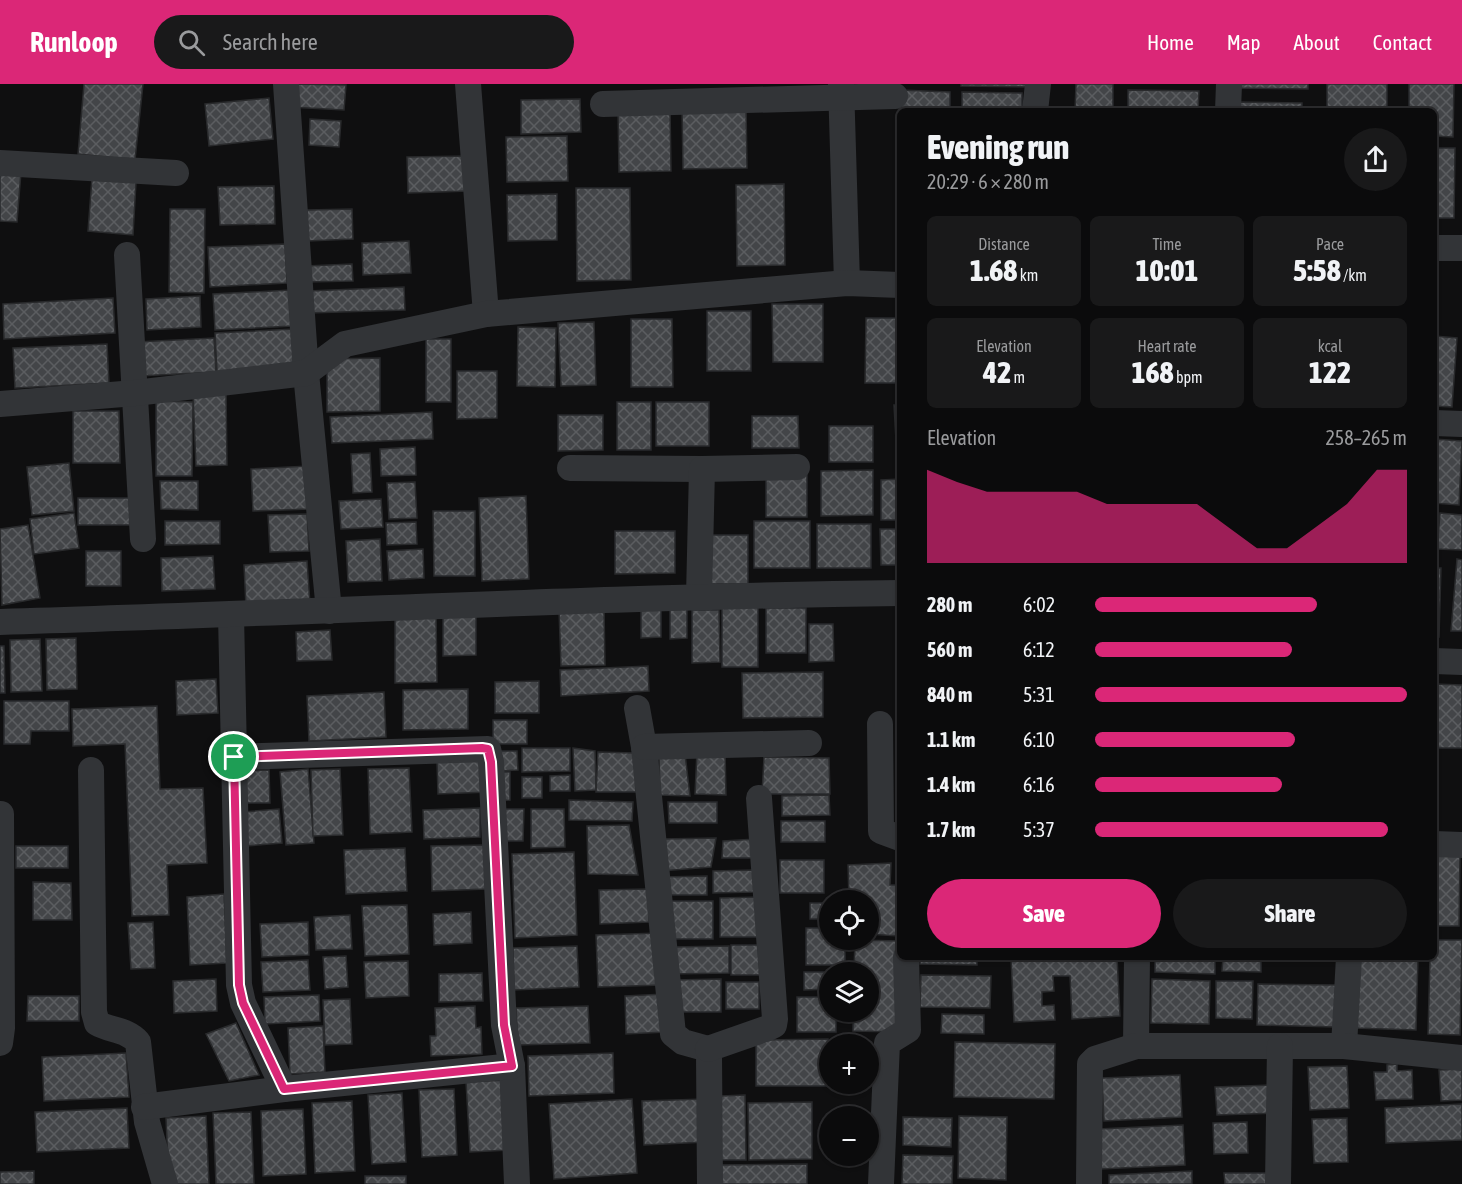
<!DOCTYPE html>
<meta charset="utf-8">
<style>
body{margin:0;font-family:"Asap Condensed",sans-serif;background:#19191a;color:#f1f3f6;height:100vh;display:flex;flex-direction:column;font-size:22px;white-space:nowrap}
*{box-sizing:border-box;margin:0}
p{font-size:20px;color:#9a9b9d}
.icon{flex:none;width:33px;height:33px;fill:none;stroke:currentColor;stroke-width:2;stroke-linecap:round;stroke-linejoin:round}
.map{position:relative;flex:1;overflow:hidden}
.panel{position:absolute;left:897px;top:24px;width:540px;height:852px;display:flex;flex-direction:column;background:#0b0b0c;border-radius:9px;box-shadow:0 2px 4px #0004,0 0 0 2px #2b2b2d}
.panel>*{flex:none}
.controls{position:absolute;left:819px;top:806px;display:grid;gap:12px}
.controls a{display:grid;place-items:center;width:60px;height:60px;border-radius:50%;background:#0b0b0c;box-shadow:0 2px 4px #0004,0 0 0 2px #2b2b2d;font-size:30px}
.pin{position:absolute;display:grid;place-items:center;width:51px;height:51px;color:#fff;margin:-26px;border:3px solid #fff;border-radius:50%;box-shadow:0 2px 6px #0007}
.round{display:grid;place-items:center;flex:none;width:63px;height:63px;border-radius:32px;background:#19191a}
.overview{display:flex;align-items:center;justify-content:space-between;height:102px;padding:0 30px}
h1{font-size:33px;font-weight:800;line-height:45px}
.stats{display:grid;grid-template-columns:repeat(3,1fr);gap:9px;height:102px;padding:6px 30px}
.stats div{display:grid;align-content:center;border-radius:9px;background:#19191a;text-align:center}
.stats b{font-size:30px;font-weight:800}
.stats small{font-size:16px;font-weight:400}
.stats p{font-size:16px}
.chart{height:168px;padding:12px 30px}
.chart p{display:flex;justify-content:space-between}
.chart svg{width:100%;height:108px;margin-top:6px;fill:#db2777;opacity:.7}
.primary-button{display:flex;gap:12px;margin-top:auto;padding:12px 30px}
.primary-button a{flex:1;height:69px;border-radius:36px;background:#db2777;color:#fff;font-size:24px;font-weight:800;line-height:69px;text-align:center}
.primary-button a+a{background:#19191a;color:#f1f3f6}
ul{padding:0 30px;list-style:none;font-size:20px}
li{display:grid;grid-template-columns:96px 72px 1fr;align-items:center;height:45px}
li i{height:15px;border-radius:8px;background:#db2777}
header{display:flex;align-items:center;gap:36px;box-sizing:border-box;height:84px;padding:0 30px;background:#db2777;color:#fff}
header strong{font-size:28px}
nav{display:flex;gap:33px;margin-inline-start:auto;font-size:21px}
.search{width:420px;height:54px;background:#19191a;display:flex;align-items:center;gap:15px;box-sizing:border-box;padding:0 21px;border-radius:33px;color:#9a9b9d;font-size:22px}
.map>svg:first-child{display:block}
.building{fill:url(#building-cross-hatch);stroke:#292a2c;stroke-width:1.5}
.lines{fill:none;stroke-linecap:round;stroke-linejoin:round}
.street{stroke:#323437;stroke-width:26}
.route-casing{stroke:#fff;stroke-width:12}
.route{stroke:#db2777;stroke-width:8}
</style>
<header>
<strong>Runloop</strong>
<div class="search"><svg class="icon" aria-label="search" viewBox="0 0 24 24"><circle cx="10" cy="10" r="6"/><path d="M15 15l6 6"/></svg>Search here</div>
<nav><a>Home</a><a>Map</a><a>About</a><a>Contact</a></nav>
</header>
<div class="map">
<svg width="1462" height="1100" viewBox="0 0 1462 1100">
<defs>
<pattern id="building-cross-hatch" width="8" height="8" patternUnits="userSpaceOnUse" patternTransform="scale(1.5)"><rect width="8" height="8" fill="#434548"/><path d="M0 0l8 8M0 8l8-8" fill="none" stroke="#5b5d60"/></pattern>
</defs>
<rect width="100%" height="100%" fill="#0f0f10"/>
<!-- building -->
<g class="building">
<polygon points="84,0 143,0 135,76 78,70"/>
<polygon points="292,0 346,1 344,26 290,23"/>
<polygon points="961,0 1033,0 1033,3 961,2"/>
<polygon points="1076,0 1113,0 1113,27 1075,27"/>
<polygon points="1232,0 1308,0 1308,5 1232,4"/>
<rect x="1327" y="0" width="60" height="27"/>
<polygon points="1409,0 1454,0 1453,53 1434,52 1434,27 1409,27"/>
<polygon points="900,6 950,8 950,27 900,27 899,36"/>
<polygon points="1128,6 1199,7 1198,27 1128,27"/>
<polygon points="962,8 1022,9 1022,27 962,27"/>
<polygon points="269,14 273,55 209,62 205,20"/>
<polygon points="580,15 581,48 521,50 521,16"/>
<polygon points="1237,18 1302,19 1302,27 1237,27"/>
<polygon points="746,23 747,84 683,85 682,24"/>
<polygon points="670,24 671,87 619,88 618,25"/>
<polygon points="310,35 341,37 339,63 309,61"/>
<polygon points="567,52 568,97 507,98 506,53"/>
<polygon points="1434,64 1455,64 1454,134 1434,134"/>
<polygon points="468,72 469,107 408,109 407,73"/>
<polygon points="0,86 21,88 17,138 0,137"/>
<polygon points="92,94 136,98 133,151 88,147"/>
<polygon points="784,100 785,181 737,182 736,101"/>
<polygon points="274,102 275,140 220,141 218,103"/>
<polygon points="576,104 630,104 631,196 577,197"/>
<polygon points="557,110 557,156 508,157 507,111"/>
<polygon points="170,125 205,125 204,209 169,208"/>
<polygon points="352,125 353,155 308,157 307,126"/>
<polygon points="409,157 411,189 363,191 362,159"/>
<polygon points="285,160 287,199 210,203 208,163"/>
<polygon points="352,180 353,197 306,198 306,182"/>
<polygon points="404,203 405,226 309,229 308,207"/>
<polygon points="291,206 293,242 215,246 213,210"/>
<polygon points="200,212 201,243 147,246 146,215"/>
<polygon points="113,214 115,249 4,255 3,220"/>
<polygon points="772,220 823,220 823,278 773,278"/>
<rect x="707" y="227" width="44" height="60"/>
<polygon points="866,234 897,234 897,299 865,299"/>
<polygon points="631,235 672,235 673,303 631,303"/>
<polygon points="594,238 596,301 561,302 558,239"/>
<polygon points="518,243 556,244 555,303 517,302"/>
<polygon points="294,245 296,285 217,288 215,249"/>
<polygon points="1434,252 1457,254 1452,323 1434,322"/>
<polygon points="214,254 216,288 139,292 137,258"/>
<rect x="426" y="255" width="25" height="63"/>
<polygon points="107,260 109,299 15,304 13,264"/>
<polygon points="380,274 380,327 327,328 327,275"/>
<polygon points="457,287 497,287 497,334 457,335"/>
<polygon points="226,308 227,381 196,382 193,309"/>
<polygon points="156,317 193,318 192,392 156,392"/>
<rect x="617" y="318" width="34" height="48"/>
<rect x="656" y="318" width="53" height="44"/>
<polygon points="894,321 900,321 900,356 896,356"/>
<polygon points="73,327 119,327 120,379 73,379"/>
<polygon points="432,328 433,355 332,359 330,333"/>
<polygon points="558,331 603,331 603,366 558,367"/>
<polygon points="752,332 798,332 799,364 752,364"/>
<rect x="829" y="342" width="44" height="36"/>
<polygon points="1434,355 1462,357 1459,421 1434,419"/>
<polygon points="415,363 416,391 381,392 380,365"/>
<polygon points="370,369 372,408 353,409 351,370"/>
<polygon points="69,379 74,427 32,431 27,383"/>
<polygon points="309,382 310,425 253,427 251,385"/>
<polygon points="873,386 873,431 821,432 821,387"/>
<rect x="766" y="391" width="41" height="42"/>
<polygon points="900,395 900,436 881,436 881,396"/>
<polygon points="160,397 198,397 198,426 161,425"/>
<polygon points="415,398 417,434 389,435 387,399"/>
<polygon points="526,412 529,495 482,497 479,414"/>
<rect x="78" y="414" width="52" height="27"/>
<polygon points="381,415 383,443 341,445 339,417"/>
<polygon points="433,427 475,427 475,492 434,492"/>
<polygon points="74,429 79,464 34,470 30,435"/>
<polygon points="1440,429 1462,431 1462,466 1437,465"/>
<polygon points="307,430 309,467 270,468 268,431"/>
<polygon points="165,437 220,437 220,460 165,461"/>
<rect x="754" y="437" width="56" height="47"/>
<polygon points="416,438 417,460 387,461 386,439"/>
<rect x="817" y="440" width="54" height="44"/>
<polygon points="28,441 40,514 2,521 0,445"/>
<polygon points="880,445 900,445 900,481 881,481"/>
<polygon points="615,447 675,447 675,489 615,490"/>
<rect x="706" y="451" width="42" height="49"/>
<polygon points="380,455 382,497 348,498 346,457"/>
<polygon points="423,465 424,494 389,496 387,467"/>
<rect x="86" y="467" width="35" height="35"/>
<polygon points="213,472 215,505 162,507 161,474"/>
<polygon points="1457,475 1462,476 1462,547 1451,547"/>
<polygon points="307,477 310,520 246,523 244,481"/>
<polygon points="1434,484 1441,484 1439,553 1434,553"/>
<rect x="722" y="520" width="36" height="63"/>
<polygon points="641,521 661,521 661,553 641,554"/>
<polygon points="670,522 687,522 687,554 670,555"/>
<rect x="766" y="524" width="40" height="45"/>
<polygon points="604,525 605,581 561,582 559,526"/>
<polygon points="692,526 719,526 720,578 692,579"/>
<polygon points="436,529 437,598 395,599 395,530"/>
<polygon points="476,529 476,571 443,572 443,530"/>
<polygon points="809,540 833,540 834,577 809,578"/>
<polygon points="330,546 332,576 297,577 296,548"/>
<polygon points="76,554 77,605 47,606 46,555"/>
<polygon points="40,555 42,607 11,608 10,556"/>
<polygon points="0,562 4,562 5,609 0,609"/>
<polygon points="648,582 649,607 561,612 560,586"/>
<polygon points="823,588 823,633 743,634 742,589"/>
<polygon points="216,595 218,629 177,631 176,597"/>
<polygon points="539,597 539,629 495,629 495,598"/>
<polygon points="1434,600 1462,601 1462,664 1434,664"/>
<polygon points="468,605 468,645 403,646 403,606"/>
<polygon points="384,608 386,653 309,657 307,612"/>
<polygon points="4,617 69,617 69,647 31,647 30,660 4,660"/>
<polygon points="157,622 160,705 203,704 207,779 167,781 169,831 132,832 125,660 73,662 72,625"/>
<rect x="493" y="636" width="34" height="24"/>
<polygon points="522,664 570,664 570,687 522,688"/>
<polygon points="573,664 595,667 596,706 575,707"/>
<polygon points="497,667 517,667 518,686 498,687"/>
<polygon points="697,667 725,667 726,711 695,710"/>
<polygon points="598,668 634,669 636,708 596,708"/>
<polygon points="685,670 690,712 660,711 659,671"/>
<polygon points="1434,672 1437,672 1435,756 1434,756"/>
<polygon points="764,673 829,674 830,710 762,710"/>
<polygon points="488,676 489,708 438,710 437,678"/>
<polygon points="409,684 412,748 370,750 368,685"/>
<polygon points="308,685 314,759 286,761 280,688"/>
<polygon points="340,685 343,751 313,752 311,686"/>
<polygon points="269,686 270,719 244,719 243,687"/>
<polygon points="495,688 510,688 510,716 495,717"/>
<polygon points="570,691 570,707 550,707 550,692"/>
<rect x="522" y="693" width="20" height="21"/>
<polygon points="829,711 830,731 782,732 782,712"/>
<polygon points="569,716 633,718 632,737 569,736"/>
<polygon points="668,718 717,718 717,739 669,739"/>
<polygon points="480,724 480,753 424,755 423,726"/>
<polygon points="279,725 282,759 246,762 243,728"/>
<polygon points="500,725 524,725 523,757 501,757"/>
<polygon points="531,725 564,725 565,763 531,764"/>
<rect x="781" y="737" width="44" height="21"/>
<polygon points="629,741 638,791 588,790 587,742"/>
<polygon points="716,754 711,783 661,787 660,755"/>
<polygon points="756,755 756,774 722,774 723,757"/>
<polygon points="485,761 487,805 432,807 431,762"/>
<rect x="16" y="762" width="52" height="22"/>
<polygon points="405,764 407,807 346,810 344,766"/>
<polygon points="574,768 577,851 515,854 512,770"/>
<polygon points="1434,770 1460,771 1459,842 1434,842"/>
<rect x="780" y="776" width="44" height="33"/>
<polygon points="891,779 890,801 900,801 899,852 868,850 868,816 849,816 848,781"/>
<polygon points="754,786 754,808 713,809 713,787"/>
<polygon points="707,792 707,811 662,811 662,793"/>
<polygon points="33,798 71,799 72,836 33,836"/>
<polygon points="648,805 649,838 600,840 599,806"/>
<polygon points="224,810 227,879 190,881 187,813"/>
<polygon points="760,813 761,853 720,853 720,814"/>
<polygon points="666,817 713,817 713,855 667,855"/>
<rect x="810" y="819" width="20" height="16"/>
<polygon points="407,821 409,870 365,872 362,822"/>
<polygon points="471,828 472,859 434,861 433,830"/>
<polygon points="350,831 352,865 316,866 314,833"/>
<polygon points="153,838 155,884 131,885 128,839"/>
<polygon points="308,838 309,871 262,873 260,840"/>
<polygon points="806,844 830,844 830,855 845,855 845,881 806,881"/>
<polygon points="660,849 662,901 598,903 596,851"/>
<polygon points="855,856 900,857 898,948 853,947 853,927 868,927 868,888 854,888"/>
<polygon points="1434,856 1462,856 1460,951 1428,950 1430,873 1434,873"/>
<rect x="731" y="861" width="33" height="30"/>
<polygon points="577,862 579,903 514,906 513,864"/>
<polygon points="729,862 729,889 670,890 670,863"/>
<polygon points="346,872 348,903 325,905 323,873"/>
<polygon points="920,873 977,873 977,881 920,880"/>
<polygon points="1011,873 1117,873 1120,932 1072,935 1070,892 1053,892 1054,907 1042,908 1042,922 1054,921 1055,936 1014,938"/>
<polygon points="1155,873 1215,873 1215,890 1155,888"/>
<polygon points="1223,873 1261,873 1261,888 1222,887"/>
<polygon points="1356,873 1418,873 1416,946 1354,944"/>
<polygon points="308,876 310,906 263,908 261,878"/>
<polygon points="408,877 409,912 366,914 364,878"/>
<polygon points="804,888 841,888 830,888 830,905 804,906"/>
<polygon points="482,889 483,917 439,918 439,890"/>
<polygon points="921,891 991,892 990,924 920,923"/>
<polygon points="216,895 217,927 174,929 173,897"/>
<polygon points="721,895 721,928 674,928 673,896"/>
<polygon points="1152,895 1210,897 1209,940 1151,939"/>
<polygon points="1216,897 1253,897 1252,935 1216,934"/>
<rect x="726" y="898" width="33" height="27"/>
<polygon points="1258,900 1336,901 1335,943 1257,941"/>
<polygon points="665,910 666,948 626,950 625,912"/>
<polygon points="319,911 320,937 265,940 264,913"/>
<polygon points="28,912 79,912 79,937 27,937"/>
<polygon points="797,913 830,913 830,927 836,927 836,948 797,948"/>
<polygon points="350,915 352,960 325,961 323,916"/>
<polygon points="475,922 476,944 481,943 482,970 431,972 430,952 436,952 435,924"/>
<polygon points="588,922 590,959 518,961 516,924"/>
<polygon points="942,930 984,931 984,950 941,949"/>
<polygon points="236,939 259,991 229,997 206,950"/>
<polygon points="323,942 325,988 290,990 288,944"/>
<polygon points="828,955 828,1002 756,1002 756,956"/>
<polygon points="955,958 1055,960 1054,1015 954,1013"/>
<polygon points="126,969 129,1013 44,1017 42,973"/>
<polygon points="613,969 614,1009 529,1012 528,972"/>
<polygon points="1397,980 1397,987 1412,986 1413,1015 1376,1016 1374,988 1387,988 1387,981"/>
<polygon points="1347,982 1349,1024 1310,1026 1308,983"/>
<polygon points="1462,985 1462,1016 1441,1017 1439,986"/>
<polygon points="1180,991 1182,1033 1104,1037 1102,994"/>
<polygon points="508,996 510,1066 470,1068 466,998"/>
<polygon points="1275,1001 1276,1029 1217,1031 1215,1003"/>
<polygon points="454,1005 457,1071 422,1073 419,1006"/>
<polygon points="402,1009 406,1078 372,1080 368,1011"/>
<polygon points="745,1011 746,1076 721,1076 721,1012"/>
<polygon points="632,1015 637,1089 554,1095 549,1020"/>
<polygon points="705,1015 706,1058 644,1061 642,1017"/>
<polygon points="352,1017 355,1087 315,1089 312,1019"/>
<polygon points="812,1018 812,1075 749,1076 748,1019"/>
<polygon points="1462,1020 1462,1056 1386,1059 1385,1024"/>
<polygon points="127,1024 129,1064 37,1068 35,1028"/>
<polygon points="303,1025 306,1090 263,1092 261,1027"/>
<polygon points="251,1028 254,1100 216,1100 213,1029"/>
<polygon points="206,1032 209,1100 169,1100 166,1034"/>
<polygon points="959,1032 1007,1033 1006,1096 958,1094"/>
<polygon points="903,1033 952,1034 951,1063 903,1061"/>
<polygon points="1347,1034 1348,1078 1314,1079 1312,1035"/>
<polygon points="1247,1038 1248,1069 1214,1070 1213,1039"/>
<polygon points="1183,1041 1185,1081 1100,1085 1098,1045"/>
<polygon points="903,1071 953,1072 952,1100 902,1100"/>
<polygon points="807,1080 807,1100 715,1100 715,1081"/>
<polygon points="34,1087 34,1100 0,1100 0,1088"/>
<polygon points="1192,1087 1192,1100 1109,1100 1109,1091"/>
<polygon points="1224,1089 1269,1089 1269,1100 1225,1100"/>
<rect x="365" y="1092" width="41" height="8"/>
</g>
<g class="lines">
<!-- street -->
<g class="street">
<polyline points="286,0 306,289 329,527"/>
<polyline points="468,0 486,230"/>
<polyline points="841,0 847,199"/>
<polyline points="603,20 895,12"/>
<polyline points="1035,27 1038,0"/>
<polyline points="1228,27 1229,0"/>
<polyline points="0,79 176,89"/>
<polyline points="1434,164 1462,164"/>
<polyline points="127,171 143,455"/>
<polyline points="0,320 135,309 306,289 345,260 486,230 847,199 900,201"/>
<polyline points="1434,339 1462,340"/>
<polyline points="570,384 702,385"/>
<polyline points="699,512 702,385 797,383"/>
<polyline points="231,531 239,901 243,919 284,1005"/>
<path d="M 0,538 C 300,529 600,513 900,509"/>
<polyline points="1434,577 1462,578"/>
<polyline points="637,624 644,663 673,950 683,958 708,965 709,971 710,1100"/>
<polyline points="880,640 881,747 900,754"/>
<polyline points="644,663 809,659"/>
<polyline points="234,673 488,665 491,678 504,941 512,982 517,1100"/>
<path d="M 91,686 L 94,928 L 97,939 C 111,947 126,945 138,958 L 147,1038 L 165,1100"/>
<polyline points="1434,760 1462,761"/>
<polyline points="0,959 2,944 1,730"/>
<polyline points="1136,962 1137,873"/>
<polyline points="1344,962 1349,873"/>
<polyline points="708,965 768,944 774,941 775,935 759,714"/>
<polyline points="144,1023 284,1005 512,982"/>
<polyline points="881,1100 887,959 908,946 906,873"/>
<polyline points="1089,1100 1090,980 1095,975 1136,962 1344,962 1462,974"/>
<polyline points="1278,1100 1280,962"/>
</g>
</g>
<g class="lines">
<defs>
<polygon id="route" points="482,664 488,665 491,678 504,941 512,982 284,1005 243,919 239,901 234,673"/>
</defs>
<!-- route casing -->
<use href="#route" class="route-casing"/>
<!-- route -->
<use href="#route" class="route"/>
</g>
</svg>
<div class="controls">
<a><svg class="icon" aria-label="locate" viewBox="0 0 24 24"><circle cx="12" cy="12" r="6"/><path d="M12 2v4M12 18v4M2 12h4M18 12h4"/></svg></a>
<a><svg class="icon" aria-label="layers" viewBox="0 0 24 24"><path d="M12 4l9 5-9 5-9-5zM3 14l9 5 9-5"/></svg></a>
<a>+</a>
<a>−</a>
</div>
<div class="pin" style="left:234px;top:673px;background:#1e9e55"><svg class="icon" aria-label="arrive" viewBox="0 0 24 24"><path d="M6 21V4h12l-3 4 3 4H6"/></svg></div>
<section class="panel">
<div class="overview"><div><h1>Evening run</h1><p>20:29 · 6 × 280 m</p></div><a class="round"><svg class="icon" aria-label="share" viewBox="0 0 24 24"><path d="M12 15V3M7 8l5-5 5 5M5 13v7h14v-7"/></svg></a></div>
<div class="stats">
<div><p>Distance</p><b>1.68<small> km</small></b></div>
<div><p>Time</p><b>10:01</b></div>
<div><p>Pace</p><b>5:58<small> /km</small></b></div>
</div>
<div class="stats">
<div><p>Elevation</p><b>42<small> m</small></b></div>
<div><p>Heart rate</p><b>168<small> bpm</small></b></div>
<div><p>kcal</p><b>122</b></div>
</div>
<div class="chart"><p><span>Elevation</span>258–265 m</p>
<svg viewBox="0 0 160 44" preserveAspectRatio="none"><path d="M0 44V6L10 11L20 15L30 15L40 15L50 15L60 20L70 20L80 20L90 20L100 29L110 38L120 38L130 29L140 20L150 6L160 6V44z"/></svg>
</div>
<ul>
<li><b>280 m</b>6:02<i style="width:71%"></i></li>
<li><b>560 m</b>6:12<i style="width:63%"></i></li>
<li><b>840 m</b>5:31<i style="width:100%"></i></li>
<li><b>1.1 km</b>6:10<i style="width:64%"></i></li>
<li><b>1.4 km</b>6:16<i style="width:60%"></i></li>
<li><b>1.7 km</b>5:37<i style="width:94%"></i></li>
</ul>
<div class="primary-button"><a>Save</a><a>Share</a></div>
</section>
</div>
